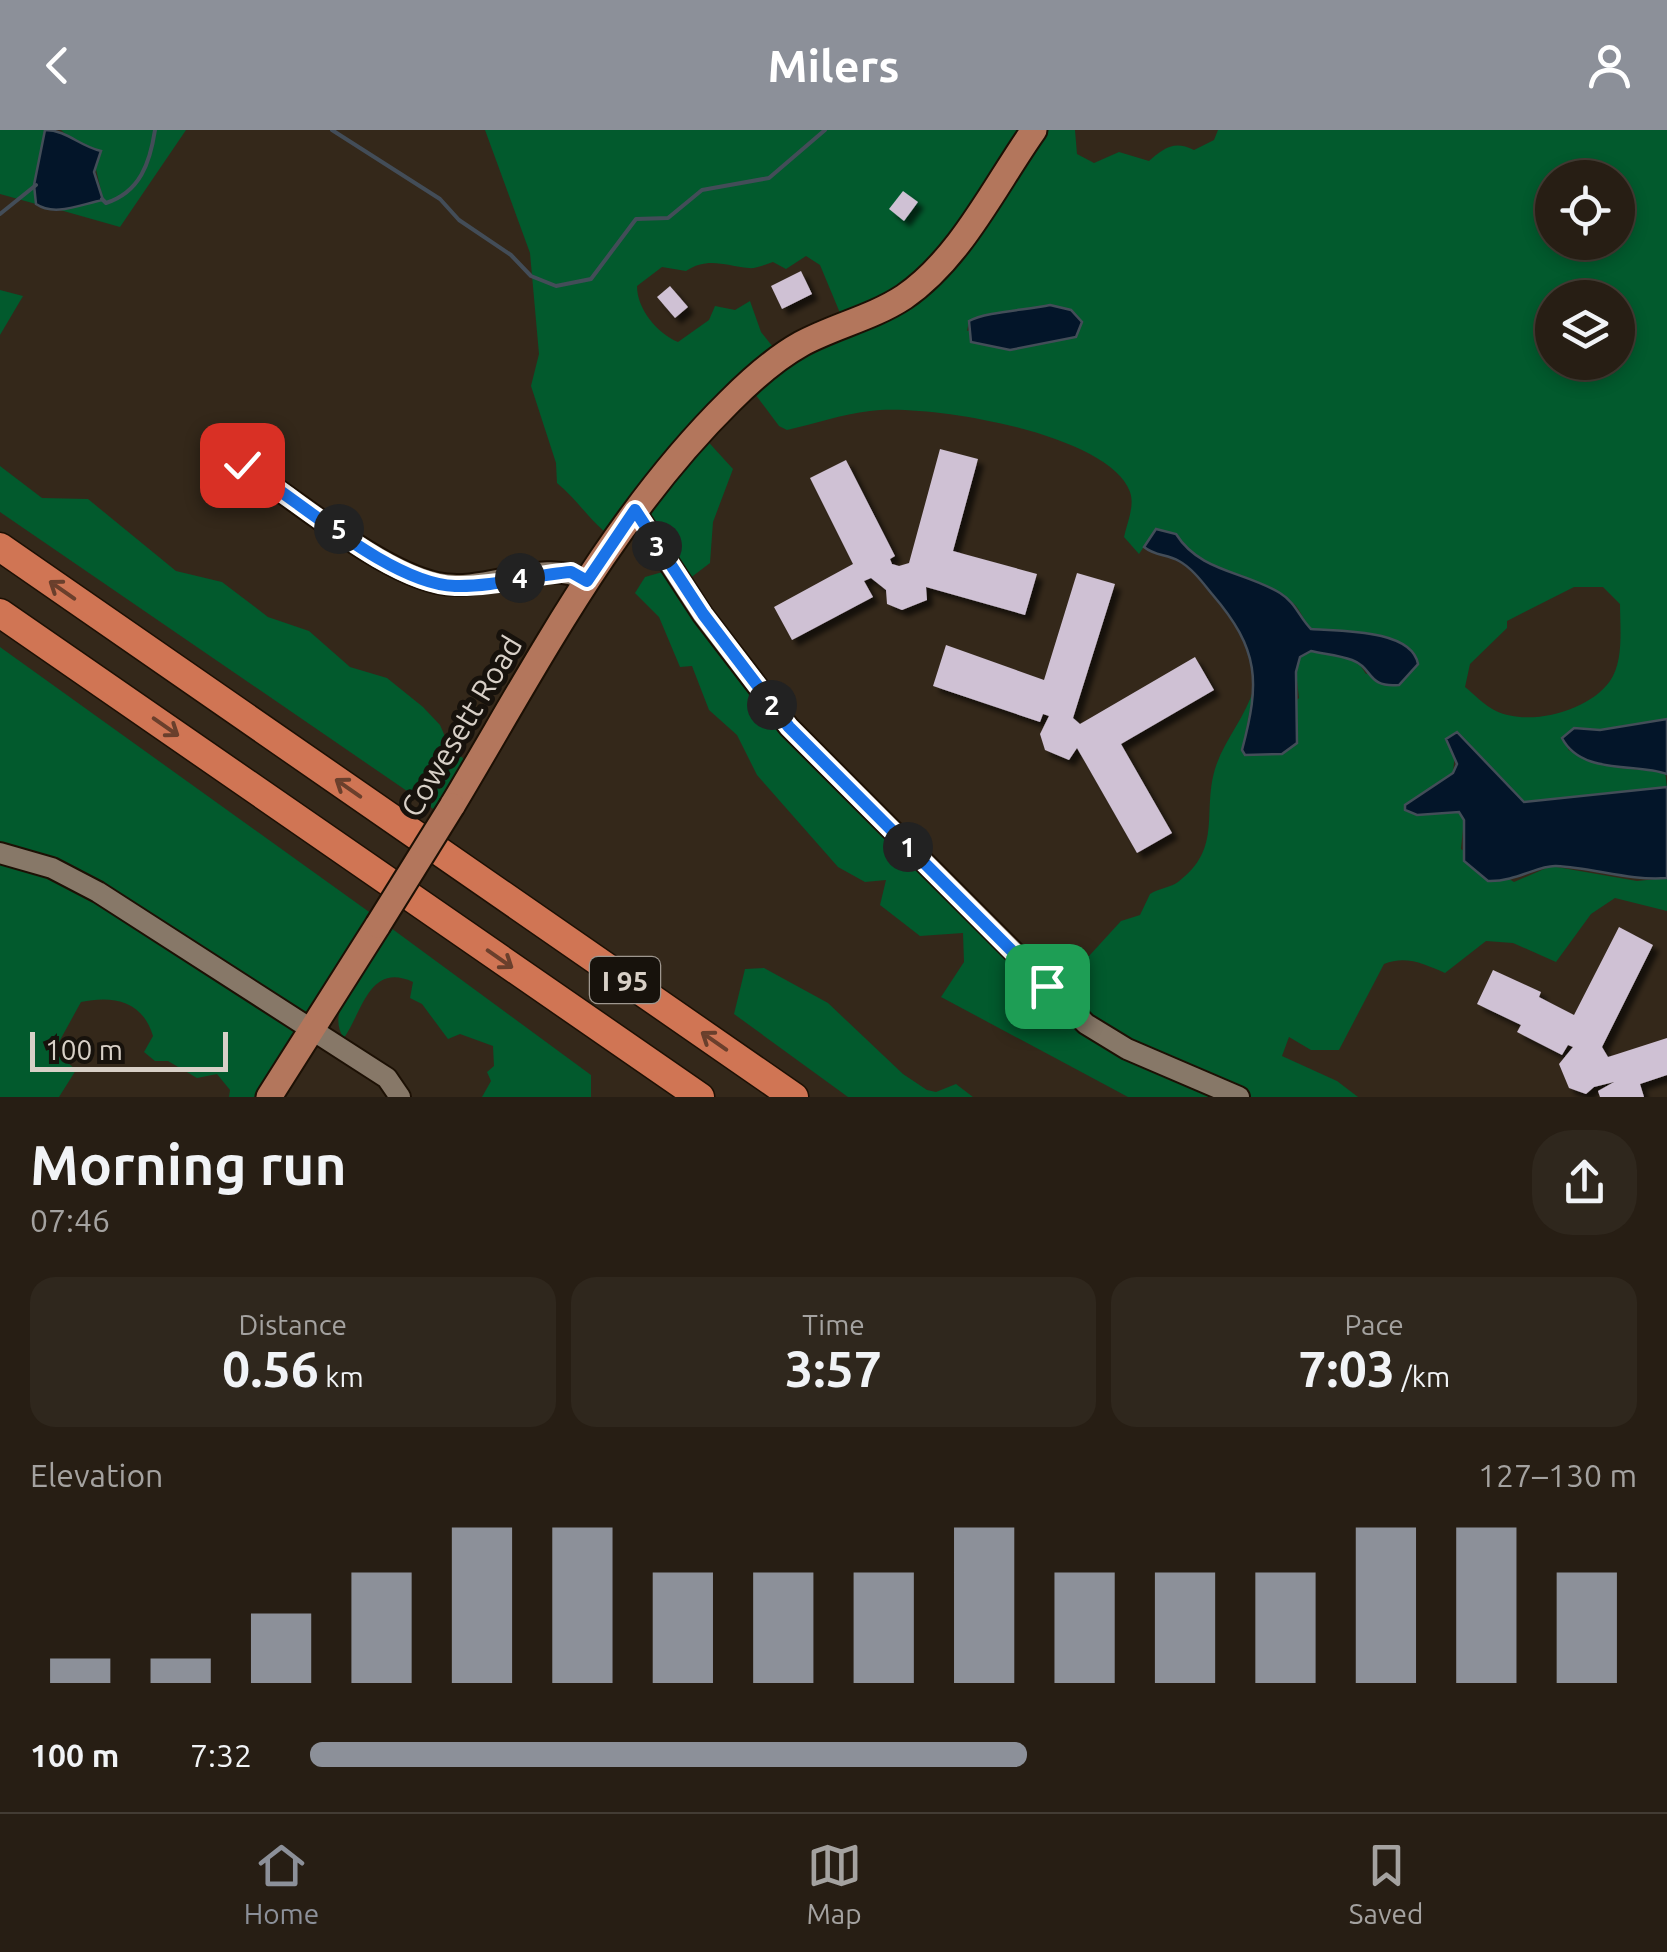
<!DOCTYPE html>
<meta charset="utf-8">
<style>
body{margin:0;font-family:Ubuntu,sans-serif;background:#2f271d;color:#f1f3f6;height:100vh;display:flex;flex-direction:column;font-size:38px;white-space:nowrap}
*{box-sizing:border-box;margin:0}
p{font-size:32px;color:#a4a2a0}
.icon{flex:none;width:55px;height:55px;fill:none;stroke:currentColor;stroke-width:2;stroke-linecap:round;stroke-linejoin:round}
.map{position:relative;height:967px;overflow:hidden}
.drawer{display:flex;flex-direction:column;background:#271e14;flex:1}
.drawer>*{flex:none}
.buttons{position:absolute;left:1535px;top:30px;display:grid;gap:20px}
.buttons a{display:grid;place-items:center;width:100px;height:100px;border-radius:50%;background:#271e14;box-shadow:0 5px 15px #0003,0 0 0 2px #433c34;font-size:50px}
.scale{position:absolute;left:30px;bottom:25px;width:198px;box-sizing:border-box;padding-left:10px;border:5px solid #d8d0c7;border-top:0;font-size:28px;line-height:35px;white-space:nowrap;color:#d8d0c7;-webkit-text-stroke:8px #17120c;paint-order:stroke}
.pin{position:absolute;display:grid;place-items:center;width:85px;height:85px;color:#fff;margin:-42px;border-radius:20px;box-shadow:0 5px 15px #0006}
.km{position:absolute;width:50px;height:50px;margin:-25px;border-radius:50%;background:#222;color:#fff;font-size:28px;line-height:50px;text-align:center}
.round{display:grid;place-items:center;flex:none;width:105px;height:105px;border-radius:40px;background:#2f271d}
.overview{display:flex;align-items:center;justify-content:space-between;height:170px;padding:0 30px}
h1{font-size:55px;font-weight:700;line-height:75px}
.stats{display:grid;grid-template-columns:repeat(3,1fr);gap:15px;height:170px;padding:10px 30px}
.stats div{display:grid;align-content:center;border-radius:25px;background:#2f271d;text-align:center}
.stats b{font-size:50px;font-weight:700}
.stats small{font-size:28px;font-weight:400}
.stats p{font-size:28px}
.chart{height:280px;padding:20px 30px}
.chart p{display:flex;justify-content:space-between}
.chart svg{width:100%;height:180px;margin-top:10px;stroke:#8c9099;stroke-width:6}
ul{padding:0 30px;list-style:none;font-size:32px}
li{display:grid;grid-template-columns:160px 120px 1fr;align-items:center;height:75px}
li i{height:25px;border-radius:12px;background:#8c9099}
header{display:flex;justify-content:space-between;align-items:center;height:130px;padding:0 30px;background:#8c9099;color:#fff;font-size:45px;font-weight:700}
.menu{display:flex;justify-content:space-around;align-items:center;height:140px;border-top:2px solid #433c34;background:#271e14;font-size:28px;color:#a4a2a0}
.menu a{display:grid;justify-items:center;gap:5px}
.menu .active{color:#8c9099}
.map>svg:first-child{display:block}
.green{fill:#025a2d;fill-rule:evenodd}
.water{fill:#031529;stroke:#434d58;stroke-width:2.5}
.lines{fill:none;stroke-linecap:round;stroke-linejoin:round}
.stream{stroke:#434d58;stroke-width:4}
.building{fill:#cfc1d4;filter:url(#shadow)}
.minor-casing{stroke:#1c1004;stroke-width:24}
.major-casing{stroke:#1c1004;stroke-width:29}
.highway-casing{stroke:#1c1004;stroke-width:31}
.minor{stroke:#877868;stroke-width:20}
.major{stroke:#b3765c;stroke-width:25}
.highway{stroke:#d07554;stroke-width:28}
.major-bridge-casing{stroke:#1c1004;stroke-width:29;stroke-linecap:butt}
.major-bridge{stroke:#b3765c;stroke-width:25}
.oneway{stroke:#6a3f2c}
.route-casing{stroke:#fff;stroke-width:20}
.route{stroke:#1a73e8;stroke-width:12}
.labels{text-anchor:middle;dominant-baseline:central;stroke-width:10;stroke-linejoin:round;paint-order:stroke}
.shield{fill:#17120c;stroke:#9e978f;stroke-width:2.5}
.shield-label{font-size:28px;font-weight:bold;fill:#d8d0c7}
.street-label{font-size:30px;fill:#d8d0c7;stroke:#17120c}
</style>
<header><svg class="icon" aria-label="back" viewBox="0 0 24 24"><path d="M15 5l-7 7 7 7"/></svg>Milers<svg class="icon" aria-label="person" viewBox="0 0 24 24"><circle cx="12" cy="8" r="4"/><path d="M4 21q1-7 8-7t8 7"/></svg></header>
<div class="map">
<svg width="1667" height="967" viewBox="0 0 1667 967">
<defs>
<filter id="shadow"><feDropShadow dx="6" dy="6" stdDeviation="2.5" flood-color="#0009"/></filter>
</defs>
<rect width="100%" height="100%" fill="#34281a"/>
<!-- green -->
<g class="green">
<polygon points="0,0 45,0 34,55 36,74 0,64"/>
<polygon points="61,0 186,0 120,97 60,80 103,69 94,31"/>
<path d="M 485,0 L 1075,0 L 1077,24 L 1094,33 L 1119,22 L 1149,31 C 1164,18 1174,10 1194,20 L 1214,10 L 1218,0 L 1667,0 L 1667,589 L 1600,600 L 1574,598 L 1568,620 L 1619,638 L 1665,642 L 1667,657 L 1524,672 L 1457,602 L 1453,643 L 1405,675 L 1417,685 L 1459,681 L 1464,689 L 1461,719 L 1514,752 L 1551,736 L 1637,751 L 1667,748 L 1667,781 L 1615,768 L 1591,784 L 1556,832 L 1513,813 L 1486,811 L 1445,843 C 1424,834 1406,825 1384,834 L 1339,920 L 1311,920 L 1289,907 L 1282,926 L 1337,951 L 1358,967 L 1128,967 L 941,867 L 964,832 L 963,803 L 920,806 L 880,775 L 886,750 L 865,752 L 838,737 L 757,645 L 737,605 L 709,580 L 692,536 L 680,537 L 659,487 L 635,463 L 645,447 L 673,439 L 642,390 L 616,410 C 591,394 581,373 557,353 L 556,333 L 531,256 L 539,224 L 530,123 ZM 1552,48 L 1618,48 L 1618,112 L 1552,112 ZM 806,126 L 820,135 L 845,195 L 781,227 L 761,202 L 750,171 L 735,180 L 715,176 L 709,190 L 678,212 C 657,203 637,179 637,156 L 662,137 L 686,141 C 708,126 726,136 749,138 C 755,139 767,134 773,132 L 786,139 ZM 1552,168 L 1618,168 L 1618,232 L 1552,232 ZM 1050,175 L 967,201 L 969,191 C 984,182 1027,180 1050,175 ZM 749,256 L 779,296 L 787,300 C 814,294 842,284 870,281 C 926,273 1109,303 1130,362 C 1135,376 1127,393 1124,407 L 1139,424 L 1156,399 L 1176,404 C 1203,445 1256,443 1293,473 C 1301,480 1304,492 1311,499 C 1349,501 1386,500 1416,525 L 1366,544 L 1357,531 L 1311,521 L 1300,527 L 1296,542 L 1299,568 L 1242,621 L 1254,558 C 1246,586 1225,609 1216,636 C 1201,680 1224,718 1178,752 C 1170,758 1159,758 1150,764 L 1140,785 L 1121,791 L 1089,826 L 1052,820 L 1031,839 L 746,543 L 685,452 L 710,433 L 713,392 L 733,339 L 702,305 ZM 1574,457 L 1603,457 L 1620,474 C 1620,498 1624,531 1610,551 C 1589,581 1530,597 1496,581 C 1485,576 1475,565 1465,557 L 1470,534 L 1507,498 L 1507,491 Z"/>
<polygon points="0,160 23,166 0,205"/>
<polygon points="0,336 42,368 88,369 176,441 222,452 268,487 309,501 350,537 387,548 423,577 440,595 450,618 473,636 442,685 0,382"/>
<path d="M 0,517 L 372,784 L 254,967 L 229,967 L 230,960 L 217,944 L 197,948 L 168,931 L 155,931 L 144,922 L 153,906 C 143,871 113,865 81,872 L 59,912 L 59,925 L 76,940 L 59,967 L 0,967 Z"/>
<path d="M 391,798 L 591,945 L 591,967 L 482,967 L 491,951 L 487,942 L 494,936 L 493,916 L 460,904 L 448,909 L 422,874 L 410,868 L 413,852 C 370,832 363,880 344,908 C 321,878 374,824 391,798 Z"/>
<polygon points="764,838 828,873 903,944 927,960 936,962 956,954 973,967 848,967 734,884 745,839"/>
</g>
<!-- water -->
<g class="water">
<path d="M 45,0 C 67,0 79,16 101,21 L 94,42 L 103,70 C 81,74 55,87 36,74 L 34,55 Z"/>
<path d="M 1050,175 L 1071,180 L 1082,192 L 1076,207 L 1010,220 L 971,212 L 969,191 C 985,182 1027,180 1050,175 Z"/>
<path d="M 1156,399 L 1176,404 C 1200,442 1244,441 1280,463 C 1296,473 1299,487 1311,499 C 1339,501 1412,499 1418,534 L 1399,555 C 1366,558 1374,538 1352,530 C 1339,525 1324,524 1311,521 L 1300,527 L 1296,542 L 1297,613 L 1282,624 L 1245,625 L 1242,620 C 1260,552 1260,520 1212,464 C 1203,453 1192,438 1179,431 C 1166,424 1155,426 1144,417 Z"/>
<path d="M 1667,589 L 1667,644 C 1635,633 1581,645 1562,608 L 1574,598 L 1600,600 Z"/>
<path d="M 1457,602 L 1524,672 L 1667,657 L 1667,748 C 1629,751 1595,738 1556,736 C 1538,735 1516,752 1488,751 L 1464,731 L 1464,690 L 1459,682 L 1417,685 L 1405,680 L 1405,675 L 1453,643 L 1457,634 L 1446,609 Z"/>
</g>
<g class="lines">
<!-- stream -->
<g class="stream">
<polyline points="332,0 440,69 459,90 511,125 531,146 556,156 591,149 636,89 668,88 702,60 769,48 825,0"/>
<path d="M 102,69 L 106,73 C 140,62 150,33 155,0"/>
<polyline points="0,84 36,55"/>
</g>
</g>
<!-- building -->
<g class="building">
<polygon points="903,61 918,72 904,91 889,79"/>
<polygon points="801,141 812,164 782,179 771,156"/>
<polygon points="670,156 688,177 675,188 657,167"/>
<polygon points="940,319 978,329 953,421 1037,444 1025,485 926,457 927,470 902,480 887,474 886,460 871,448 864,451 873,467 792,510 774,477 853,434 810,348 846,330 895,426 890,429 892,434 899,436 909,433"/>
<polygon points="1077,443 1115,454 1073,588 1080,594 1195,527 1214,560 1121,614 1172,703 1137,723 1077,618 1069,630 1045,620 1040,604 1049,586 1043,584 1040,592 933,556 946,515 1044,550"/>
<polygon points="1619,797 1653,815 1602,917 1608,927 1667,908 1667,945 1640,954 1644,967 1600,967 1598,961 1614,952 1594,957 1586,964 1569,958 1559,934 1573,917 1568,915 1562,925 1517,902 1521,895 1477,874 1493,840 1541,862 1539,867 1574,885"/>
</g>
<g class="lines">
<defs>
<g id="minor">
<path d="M 241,335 C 297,369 377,440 437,453 C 486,464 543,426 587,451"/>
<polyline points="635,381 703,485 789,597 1086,894 1127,919 1239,967"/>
<polyline points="0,723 52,738 98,762 387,948 400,967"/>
</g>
<g id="major">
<path d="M 452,676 C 536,536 612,387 730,271 C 751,250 774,229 801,214 C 834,196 872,188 904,167 C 961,128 995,55 1034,0"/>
<polyline points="269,967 378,795"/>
</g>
<g id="highway">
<polyline points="0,417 794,967"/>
<polyline points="0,483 700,967"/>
</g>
</defs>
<!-- minor casing -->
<use href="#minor" class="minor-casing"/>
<!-- major casing -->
<use href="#major" class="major-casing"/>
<!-- highway casing -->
<use href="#highway" class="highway-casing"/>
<!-- minor -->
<use href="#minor" class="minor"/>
<!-- major -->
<use href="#major" class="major"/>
<!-- highway -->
<use href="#highway" class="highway"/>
<defs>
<polyline id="major-bridge" points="378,795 452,676"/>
</defs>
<!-- major-bridge casing -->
<use href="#major-bridge" class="major-bridge-casing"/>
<!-- major-bridge -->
<use href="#major-bridge" class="major-bridge"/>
</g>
<!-- one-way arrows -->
<defs><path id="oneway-shaft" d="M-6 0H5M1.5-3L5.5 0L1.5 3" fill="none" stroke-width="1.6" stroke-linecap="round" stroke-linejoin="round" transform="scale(2.5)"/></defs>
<g class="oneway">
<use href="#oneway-shaft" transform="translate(62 460) rotate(-145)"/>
<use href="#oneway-shaft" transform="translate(166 597) rotate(35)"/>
<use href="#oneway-shaft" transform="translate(348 658) rotate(-145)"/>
<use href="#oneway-shaft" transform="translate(500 829) rotate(35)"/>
<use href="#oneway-shaft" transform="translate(714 911) rotate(-145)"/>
</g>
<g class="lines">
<defs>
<path id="route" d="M 242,335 C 299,370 391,454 455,456 C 494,457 533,445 571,442 L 587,451 L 635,380 L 703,484 L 789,597 L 1047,856"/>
</defs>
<!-- route casing -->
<use href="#route" class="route-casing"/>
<!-- route -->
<use href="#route" class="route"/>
</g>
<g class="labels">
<!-- shield labels -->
<rect class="shield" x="590" y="827" width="70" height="46" rx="8"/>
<g class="shield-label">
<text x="625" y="850">I 95</text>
</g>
<!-- street labels -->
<g class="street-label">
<text transform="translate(461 596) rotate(-59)">Cowesett Road</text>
</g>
</g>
</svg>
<div class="buttons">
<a><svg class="icon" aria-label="locate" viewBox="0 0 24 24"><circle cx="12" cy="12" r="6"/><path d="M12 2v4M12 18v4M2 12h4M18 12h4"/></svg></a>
<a><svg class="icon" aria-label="layers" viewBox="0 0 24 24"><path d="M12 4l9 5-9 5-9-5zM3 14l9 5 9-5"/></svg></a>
</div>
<div class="scale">100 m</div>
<div class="pin" style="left:1047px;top:856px;background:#1e9e55"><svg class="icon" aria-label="arrive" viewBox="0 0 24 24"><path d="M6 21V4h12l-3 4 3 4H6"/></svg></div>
<div class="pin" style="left:242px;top:335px;background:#d93025"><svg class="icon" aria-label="check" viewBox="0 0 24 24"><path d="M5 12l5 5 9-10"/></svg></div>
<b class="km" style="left:908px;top:717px">1</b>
<b class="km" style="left:772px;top:575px">2</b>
<b class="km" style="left:657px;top:416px">3</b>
<b class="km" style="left:520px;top:448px">4</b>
<b class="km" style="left:339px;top:399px">5</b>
</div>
<section class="drawer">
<div class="overview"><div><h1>Morning run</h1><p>07:46</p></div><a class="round"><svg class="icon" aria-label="share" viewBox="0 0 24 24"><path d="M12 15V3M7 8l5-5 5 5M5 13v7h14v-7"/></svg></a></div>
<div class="stats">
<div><p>Distance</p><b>0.56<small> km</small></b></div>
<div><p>Time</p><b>3:57</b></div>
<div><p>Pace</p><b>7:03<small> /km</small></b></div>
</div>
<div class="chart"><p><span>Elevation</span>127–130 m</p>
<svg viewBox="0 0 160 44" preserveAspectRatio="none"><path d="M5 44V38M15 44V38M25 44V27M35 44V17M45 44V6M55 44V6M65 44V17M75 44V17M85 44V17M95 44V6M105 44V17M115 44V17M125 44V17M135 44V6M145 44V6M155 44V17"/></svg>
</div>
<ul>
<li><b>100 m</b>7:32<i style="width:54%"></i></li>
</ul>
</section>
<nav class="menu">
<a class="active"><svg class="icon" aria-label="home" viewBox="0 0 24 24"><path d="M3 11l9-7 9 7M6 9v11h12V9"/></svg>Home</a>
<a><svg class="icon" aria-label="map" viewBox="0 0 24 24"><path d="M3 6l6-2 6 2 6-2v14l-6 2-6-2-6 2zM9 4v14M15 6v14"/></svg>Map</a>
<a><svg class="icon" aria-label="saved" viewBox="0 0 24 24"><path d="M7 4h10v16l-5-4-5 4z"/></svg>Saved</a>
</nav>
